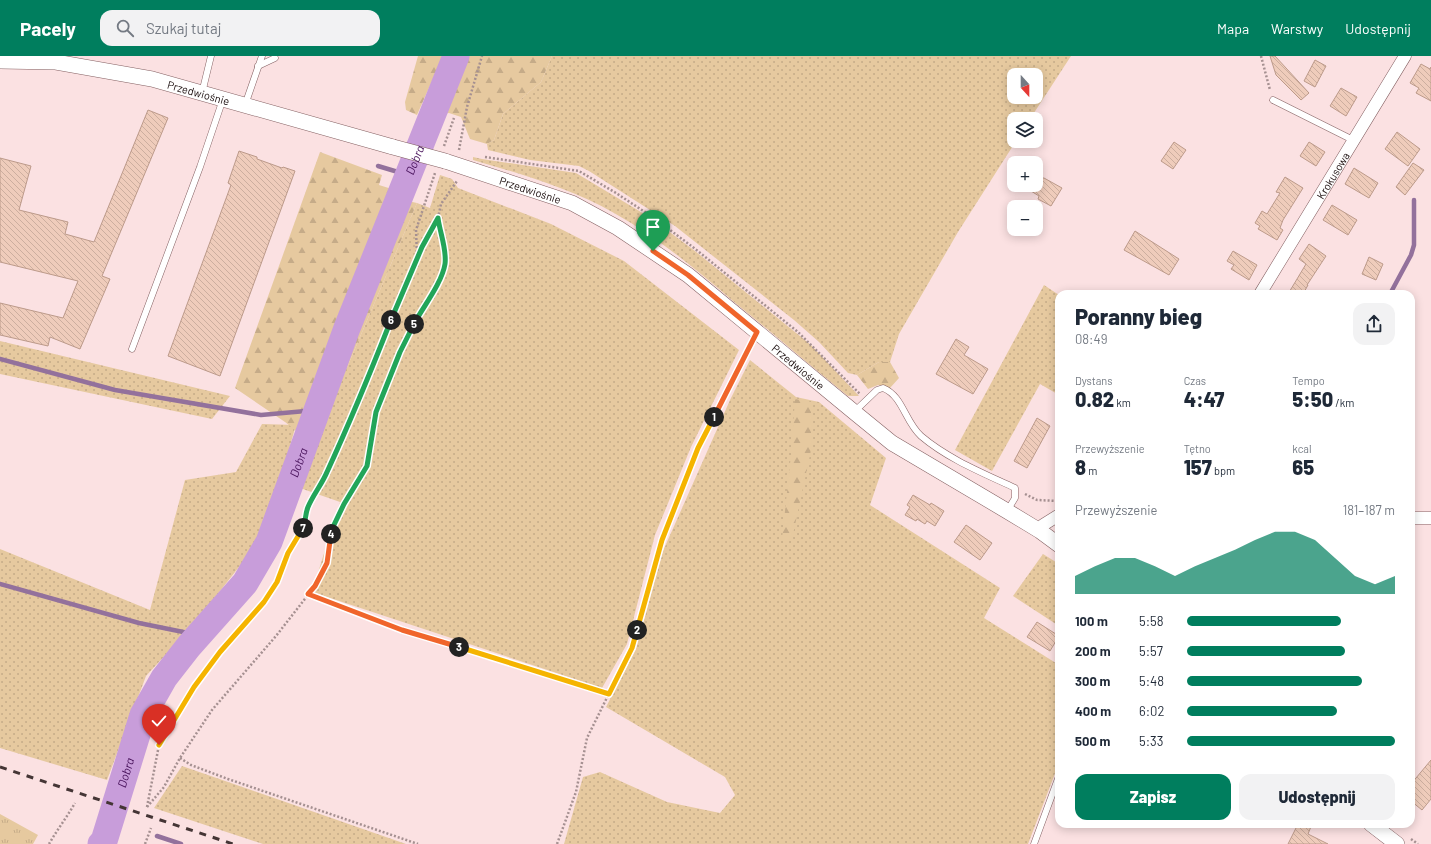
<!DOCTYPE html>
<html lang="pl">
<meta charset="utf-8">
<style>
body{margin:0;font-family:Barlow,sans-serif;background:#f2f2f3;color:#1f2937;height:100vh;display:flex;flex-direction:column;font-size:15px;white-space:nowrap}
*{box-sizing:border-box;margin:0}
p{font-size:13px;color:#747a83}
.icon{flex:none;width:22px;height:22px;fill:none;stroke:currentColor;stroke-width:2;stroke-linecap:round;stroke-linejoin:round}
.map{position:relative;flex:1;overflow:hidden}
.details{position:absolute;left:1055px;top:234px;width:360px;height:538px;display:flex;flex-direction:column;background:#fff;border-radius:12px;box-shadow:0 2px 10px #0003}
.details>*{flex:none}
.needle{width:26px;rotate:159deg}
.tools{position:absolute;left:1007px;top:12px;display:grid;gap:8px}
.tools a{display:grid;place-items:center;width:36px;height:36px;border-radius:8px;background:#fff;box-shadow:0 2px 10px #0003;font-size:20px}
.pin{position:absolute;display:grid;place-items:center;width:34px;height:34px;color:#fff;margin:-41px -17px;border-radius:50% 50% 50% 0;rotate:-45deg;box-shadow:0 0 4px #0007}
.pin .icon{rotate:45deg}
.km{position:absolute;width:20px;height:20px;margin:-10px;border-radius:50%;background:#222;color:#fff;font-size:11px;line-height:20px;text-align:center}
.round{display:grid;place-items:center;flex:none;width:42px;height:42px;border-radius:12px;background:#f2f2f3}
.summary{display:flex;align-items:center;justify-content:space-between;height:68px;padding:0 20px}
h1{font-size:22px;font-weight:800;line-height:30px}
.stats{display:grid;grid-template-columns:repeat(3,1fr);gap:6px;height:68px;padding:4px 20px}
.stats div{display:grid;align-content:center}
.stats b{font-size:20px;font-weight:800}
.stats small{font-size:11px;font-weight:400}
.stats p{font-size:11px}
.chart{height:112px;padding:8px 20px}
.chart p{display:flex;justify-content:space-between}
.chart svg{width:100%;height:72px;margin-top:4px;fill:#007e5e;opacity:.7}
.cta{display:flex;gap:8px;margin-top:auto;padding:8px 20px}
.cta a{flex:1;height:46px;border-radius:12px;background:#007e5e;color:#fff;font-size:16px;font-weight:800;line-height:46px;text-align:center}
.cta a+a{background:#f2f2f3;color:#1f2937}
ul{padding:0 20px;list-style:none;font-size:13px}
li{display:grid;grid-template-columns:64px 48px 1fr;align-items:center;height:30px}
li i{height:10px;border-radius:5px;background:#007e5e}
header{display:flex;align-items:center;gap:24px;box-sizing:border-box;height:56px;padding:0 20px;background:#007e5e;color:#fff}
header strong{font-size:19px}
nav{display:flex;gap:22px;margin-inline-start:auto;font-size:14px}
.search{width:280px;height:36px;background:#f2f2f3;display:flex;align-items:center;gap:10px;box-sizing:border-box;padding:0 14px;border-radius:12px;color:#747a83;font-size:15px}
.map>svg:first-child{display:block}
.grass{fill:url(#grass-dots);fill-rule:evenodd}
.forest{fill:url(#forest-firs)}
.park{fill:url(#park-tufts)}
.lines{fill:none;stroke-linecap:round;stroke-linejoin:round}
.stream{stroke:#93719c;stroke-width:4.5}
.river{stroke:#c89dda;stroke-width:27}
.building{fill:url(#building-back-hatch);stroke:#bc9a8a}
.service-casing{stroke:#846062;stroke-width:7}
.minor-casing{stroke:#846062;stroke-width:13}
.tertiary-casing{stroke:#846062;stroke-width:16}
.path{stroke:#a59091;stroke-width:2.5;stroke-dasharray:2 2;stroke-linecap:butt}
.service{stroke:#fff;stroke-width:6}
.minor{stroke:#fff;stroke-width:12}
.tertiary{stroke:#fff;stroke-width:15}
.rail{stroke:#443535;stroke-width:3;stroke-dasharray:7 7;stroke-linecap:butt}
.tertiary-bridge-casing{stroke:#846062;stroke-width:16;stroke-linecap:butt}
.tertiary-bridge{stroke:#fff;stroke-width:15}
.split-1-casing{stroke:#fff;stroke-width:8}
.split-2-casing{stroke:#fff;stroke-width:8}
.split-3-casing{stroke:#fff;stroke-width:8}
.split-4-casing{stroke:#fff;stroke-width:8}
.split-5-casing{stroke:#fff;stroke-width:8}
.split-6-casing{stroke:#fff;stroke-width:8}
.split-7-casing{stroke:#fff;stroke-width:8}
.split-8-casing{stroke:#fff;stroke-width:8}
.split-1{stroke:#f0652b;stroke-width:5}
.split-2{stroke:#f5b400;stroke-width:5}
.split-3{stroke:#f5b400;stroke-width:5}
.split-4{stroke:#f0652b;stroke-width:5}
.split-5{stroke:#22a559;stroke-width:5}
.split-6{stroke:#22a559;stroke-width:5}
.split-7{stroke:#22a559;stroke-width:5}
.split-8{stroke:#f5b400;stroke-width:5}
.labels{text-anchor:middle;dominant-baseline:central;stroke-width:3;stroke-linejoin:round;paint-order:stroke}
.street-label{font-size:11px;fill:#170a0a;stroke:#fbe1e2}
.water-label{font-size:12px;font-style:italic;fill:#47115a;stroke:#fbe1e2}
</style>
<header>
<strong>Pacely</strong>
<div class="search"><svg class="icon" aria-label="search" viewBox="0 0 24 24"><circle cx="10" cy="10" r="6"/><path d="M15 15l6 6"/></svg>Szukaj tutaj</div>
<nav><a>Mapa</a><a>Warstwy</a><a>Udostępnij</a></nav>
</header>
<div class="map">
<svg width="1431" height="788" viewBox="0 0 1431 788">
<defs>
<pattern id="grass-dots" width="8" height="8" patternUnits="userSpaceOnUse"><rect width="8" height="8" fill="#e6c99f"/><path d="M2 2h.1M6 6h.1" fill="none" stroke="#c5ab88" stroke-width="1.8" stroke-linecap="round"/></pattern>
<pattern id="forest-firs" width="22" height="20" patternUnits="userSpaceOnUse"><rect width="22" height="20" fill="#e6c99f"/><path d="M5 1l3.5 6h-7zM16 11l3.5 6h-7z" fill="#c5ab88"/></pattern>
<pattern id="park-tufts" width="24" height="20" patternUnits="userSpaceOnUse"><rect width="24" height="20" fill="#e6c99f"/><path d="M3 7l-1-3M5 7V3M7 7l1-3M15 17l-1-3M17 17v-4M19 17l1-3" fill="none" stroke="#c5ab88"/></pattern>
<pattern id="building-back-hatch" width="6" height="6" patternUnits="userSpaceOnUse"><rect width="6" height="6" fill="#efccbb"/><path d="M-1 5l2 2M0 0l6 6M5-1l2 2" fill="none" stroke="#ccae9f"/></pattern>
</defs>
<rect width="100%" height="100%" fill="#fbe1e2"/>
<!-- grass -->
<g class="grass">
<path d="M 552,0 L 1071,0 L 1030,63 L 1014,63 L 1014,85 L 1016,85 L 958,176 L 899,278 L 890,306 L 879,306 L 857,319 L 848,317 L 819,286 L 794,264 L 675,170 L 589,115 L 579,110 L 530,104 L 488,94 L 487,88 L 494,84 L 503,58 L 541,26 ZM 1014,19 L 1036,19 L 1036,41 L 1014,41 Z"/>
<path d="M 473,101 L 482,103 L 576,117 L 651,162 L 695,195 L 811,289 L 859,340 L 848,340 L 843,336 C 806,306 770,275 733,245 C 696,213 657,181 614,157 C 570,132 521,118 473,104 Z"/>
<polygon points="440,119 452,123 458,132 551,168 624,205 739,294 691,391 655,479 627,588 602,632 312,536 340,446 300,432 314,389 417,147 430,152"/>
<polygon points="1044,229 1059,239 1059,339 1040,328 992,415 955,394"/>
<polygon points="0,285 230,340 212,363 0,318"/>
<polygon points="750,304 796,341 819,346 886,402 870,449 1000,532 984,562 1059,609 1059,707 1028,788 564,788 583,721 600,716 667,746 720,757 735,739 725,721 606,651 636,593 663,495 730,344"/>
<polygon points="262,368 296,369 264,479 195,567 146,620 107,724 0,692 0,493 150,554 185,424 236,416"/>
<polygon points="1043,498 1059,508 1059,570 1013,540"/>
<polygon points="182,710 406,788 263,788 154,752"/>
</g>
<!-- forest -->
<g class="forest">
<polygon points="418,0 443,0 417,59 406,54 405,46"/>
<polygon points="464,0 552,0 541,26 503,58 494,84 487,88 470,83 461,61 449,57 441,58"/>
<polygon points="320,96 382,119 379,129 395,134 359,231 372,235 408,145 417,147 314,389 285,366 235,332"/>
<polygon points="879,306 890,306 899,322 890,332 878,329 868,333 857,319"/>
<polygon points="795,343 811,346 811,394 792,483 782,483 791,399"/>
</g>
<!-- park -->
<polygon class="park" points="0,758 38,779 33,788 0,788"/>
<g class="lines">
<!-- stream -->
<g class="stream">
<polyline points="378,110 408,119"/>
<polyline points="1390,238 1411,199 1414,189 1414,144"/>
<polyline points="0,303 115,334 261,359 317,354"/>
<polyline points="0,528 139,567 198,579"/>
<polyline points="157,780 181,788"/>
</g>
<!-- river -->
<path class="river" id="s1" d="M 101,788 L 104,785 L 143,659 L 164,622 L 189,590 L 245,527 L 269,486 L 347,272 L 456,0"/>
</g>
<!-- building -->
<g class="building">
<polygon points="1270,0 1275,0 1309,37 1301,44 1276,19"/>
<polygon points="1315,4 1326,10 1315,31 1304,25"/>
<polygon points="1421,8 1430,13 1431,11 1431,45 1416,37 1419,32 1410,27"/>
<polygon points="1341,32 1357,41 1346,60 1330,50"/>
<polygon points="148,54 168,62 102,220 110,223 80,293 50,281 48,290 0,279 0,247 63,262 78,225 0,206 0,102 31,110 19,154 68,166 65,178 94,186"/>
<polygon points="1397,76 1420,93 1408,110 1385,93"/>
<polygon points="1174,86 1186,94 1173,113 1161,105"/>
<polygon points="1309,86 1325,96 1316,110 1300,100"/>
<polygon points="239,95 257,101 257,103 282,112 283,111 295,115 220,320 168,300 231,129 228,127"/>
<polygon points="1413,107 1424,114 1405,139 1396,131"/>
<polygon points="1354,112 1378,127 1369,142 1345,128"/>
<polygon points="1285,121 1303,132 1283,164 1280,172 1283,174 1277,184 1258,173 1260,170 1255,167 1262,155 1267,158 1280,137 1276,136"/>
<polygon points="1040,122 1044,122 1062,132 1051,150 1038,143 1039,140 1031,135"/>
<polygon points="1332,149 1357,164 1348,179 1323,164"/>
<polygon points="1135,175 1179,203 1169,219 1124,194"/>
<polygon points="1309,188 1326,200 1307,229 1308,229 1303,238 1288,238 1306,208 1299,203"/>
<polygon points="1233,195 1257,209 1249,224 1231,213 1234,209 1227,205"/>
<polygon points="1369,201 1383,208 1376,224 1362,218"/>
<polygon points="956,283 969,291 964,299 988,313 973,338 936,318"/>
<polygon points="1037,362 1050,370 1027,412 1014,405"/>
<polygon points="913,439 930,449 931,447 944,455 935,470 927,465 925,468 917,463 916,465 905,459 910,451 907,449"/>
<polygon points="966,469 992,487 980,504 954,486"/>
<polygon points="1037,566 1059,580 1050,595 1027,581"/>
<polygon points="1431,704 1431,743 1422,754 1411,745 1411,728"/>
<polygon points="1298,768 1312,768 1308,778 1328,788 1288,788"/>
</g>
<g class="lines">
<defs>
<g id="service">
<polyline points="258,10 275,2"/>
<polyline points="202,37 211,0"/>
<polyline points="1273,44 1353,84"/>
<polyline points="245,49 262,0"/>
<polyline points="132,293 200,111 223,43"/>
<path d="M 854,356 L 877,334 L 883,332 C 903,340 905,366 921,380 C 948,403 983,417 1015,432 L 1015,442 L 1007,455"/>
<polyline points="1034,788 1059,720"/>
</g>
<g id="minor">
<path id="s2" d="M 1260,238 L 1405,0"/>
<polyline points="1411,462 1431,462"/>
<polyline points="1040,475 1043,469 1059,459"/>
</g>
<g id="tertiary">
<path id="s3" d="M 0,5 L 56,6 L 152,23 L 393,91"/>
<path id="s4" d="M 445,105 L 572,147 L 618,172 L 688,219 L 854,356 L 892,387 L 1007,455 L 1040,475 L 1059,489"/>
<polyline points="1371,768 1397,788"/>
</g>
</defs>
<!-- service casing -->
<use href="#service" class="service-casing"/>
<!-- minor casing -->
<use href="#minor" class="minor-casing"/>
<!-- tertiary casing -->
<use href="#tertiary" class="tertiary-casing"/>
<!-- path -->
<g class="path">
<polyline points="1261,0 1270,34"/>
<polyline points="444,90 454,62"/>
<polyline points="459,94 467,51 482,0"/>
<polyline points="485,101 579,115 616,137 654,162 694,192 798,276 860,338"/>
<polyline points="417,200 416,174 435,117"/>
<polyline points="1025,438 1037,444 1059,445"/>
<polyline points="308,538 402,574 609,638"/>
<polyline points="180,702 191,709 228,723 418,788"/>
<polyline points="147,751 159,689 194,631 220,596 264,546 277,526 288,497 302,475 306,465 306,458 308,451 326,418 354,356 404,233 422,191 438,162 441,148 457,125"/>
<polyline points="147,751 164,731 180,702 212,654 276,580 315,530 327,507 332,473 344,448 367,410 376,356 400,296 420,255 442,221 445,207 443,188 438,163"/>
<polyline points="1411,783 1418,788"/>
<path d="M 49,788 C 57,774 67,761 75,747"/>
<polyline points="145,788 151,772"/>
<polyline points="557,788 576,736 587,682 632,591 662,484 698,392 750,289"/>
</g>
<!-- service -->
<use href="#service" class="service"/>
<!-- minor -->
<use href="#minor" class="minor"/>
<!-- tertiary -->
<use href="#tertiary" class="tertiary"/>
<!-- rail -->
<polyline class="rail" points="0,711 233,788"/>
<defs>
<polyline id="tertiary-bridge" points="393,91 445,105"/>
</defs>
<!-- tertiary-bridge casing -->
<use href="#tertiary-bridge" class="tertiary-bridge-casing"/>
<!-- tertiary-bridge -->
<use href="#tertiary-bridge" class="tertiary-bridge"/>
</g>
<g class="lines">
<defs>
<polyline id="split-1" points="653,195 688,219 757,276 714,361"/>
<polyline id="split-2" points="637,574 662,484 698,392 714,361"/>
<polyline id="split-3" points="459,591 609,638 632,592 637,574"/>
<polyline id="split-4" points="331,478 327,507 315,530 308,538 402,574 459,591"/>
<polyline id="split-5" points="331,478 332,473 344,448 367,410 376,356 400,296 414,268"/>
<path id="split-6" d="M 391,264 L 422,191 L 438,162 C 440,177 447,194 445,208 C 442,227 423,251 414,268"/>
<path id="split-7" d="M 303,472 C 306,465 305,458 308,451 C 313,439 322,428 327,416 C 350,366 371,315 391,264"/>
<polyline id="split-8" points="159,689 194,631 220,596 264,546 277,526 288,497 303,472"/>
</defs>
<!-- split-1 casing -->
<use href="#split-1" class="split-1-casing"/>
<!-- split-2 casing -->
<use href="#split-2" class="split-2-casing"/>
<!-- split-3 casing -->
<use href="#split-3" class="split-3-casing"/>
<!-- split-4 casing -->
<use href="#split-4" class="split-4-casing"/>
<!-- split-5 casing -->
<use href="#split-5" class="split-5-casing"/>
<!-- split-6 casing -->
<use href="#split-6" class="split-6-casing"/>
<!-- split-7 casing -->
<use href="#split-7" class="split-7-casing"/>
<!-- split-8 casing -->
<use href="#split-8" class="split-8-casing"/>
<!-- split-1 -->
<use href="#split-1" class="split-1"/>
<!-- split-2 -->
<use href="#split-2" class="split-2"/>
<!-- split-3 -->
<use href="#split-3" class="split-3"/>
<!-- split-4 -->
<use href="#split-4" class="split-4"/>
<!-- split-5 -->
<use href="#split-5" class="split-5"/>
<!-- split-6 -->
<use href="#split-6" class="split-6"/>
<!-- split-7 -->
<use href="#split-7" class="split-7"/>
<!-- split-8 -->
<use href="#split-8" class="split-8"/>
</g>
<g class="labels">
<!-- street labels -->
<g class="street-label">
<text stroke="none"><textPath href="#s3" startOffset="202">Przedwiośnie</textPath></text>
<text stroke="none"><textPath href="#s2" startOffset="139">Krokusowa</textPath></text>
<text stroke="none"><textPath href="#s4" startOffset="90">Przedwiośnie</textPath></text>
<text stroke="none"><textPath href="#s4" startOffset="414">Przedwiośnie</textPath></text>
</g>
<!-- water labels -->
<g class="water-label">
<text stroke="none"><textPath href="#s1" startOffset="760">Dobra</textPath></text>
<text stroke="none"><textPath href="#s1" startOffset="436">Dobra</textPath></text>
<text stroke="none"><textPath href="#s1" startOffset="76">Dobra</textPath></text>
</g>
</g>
</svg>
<div class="tools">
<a><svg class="needle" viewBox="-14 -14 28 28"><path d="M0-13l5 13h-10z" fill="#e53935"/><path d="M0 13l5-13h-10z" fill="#747a83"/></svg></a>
<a><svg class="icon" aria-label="layers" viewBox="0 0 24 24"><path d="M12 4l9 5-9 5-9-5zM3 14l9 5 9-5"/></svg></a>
<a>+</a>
<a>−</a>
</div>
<div class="pin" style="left:653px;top:195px;background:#1e9e55"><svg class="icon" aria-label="arrive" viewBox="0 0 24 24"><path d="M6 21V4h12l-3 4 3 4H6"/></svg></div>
<div class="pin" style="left:159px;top:689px;background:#d93025"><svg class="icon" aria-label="check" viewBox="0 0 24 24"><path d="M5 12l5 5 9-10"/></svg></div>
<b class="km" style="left:714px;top:361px">1</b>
<b class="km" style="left:637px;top:574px">2</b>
<b class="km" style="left:459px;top:591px">3</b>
<b class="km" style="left:331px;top:478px">4</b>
<b class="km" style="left:414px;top:268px">5</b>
<b class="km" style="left:391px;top:264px">6</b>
<b class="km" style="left:303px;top:472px">7</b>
<section class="details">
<div class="summary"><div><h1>Poranny bieg</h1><p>08:49</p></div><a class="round"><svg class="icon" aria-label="share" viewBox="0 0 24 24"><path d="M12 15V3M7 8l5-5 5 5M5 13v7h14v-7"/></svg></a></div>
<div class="stats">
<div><p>Dystans</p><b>0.82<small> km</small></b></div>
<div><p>Czas</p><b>4:47</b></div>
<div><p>Tempo</p><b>5:50<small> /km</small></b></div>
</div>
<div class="stats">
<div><p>Przewyższenie</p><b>8<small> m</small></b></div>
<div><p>Tętno</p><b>157<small> bpm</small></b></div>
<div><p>kcal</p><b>65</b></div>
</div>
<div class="chart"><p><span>Przewyższenie</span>181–187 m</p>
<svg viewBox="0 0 160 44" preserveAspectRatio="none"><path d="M0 44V33L10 27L20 22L30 22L40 27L50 33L60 27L70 22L80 17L90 11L100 6L110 6L120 11L130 22L140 33L150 38L160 33V44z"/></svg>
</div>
<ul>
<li><b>100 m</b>5:58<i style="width:74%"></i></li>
<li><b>200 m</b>5:57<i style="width:76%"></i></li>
<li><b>300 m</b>5:48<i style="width:84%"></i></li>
<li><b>400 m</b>6:02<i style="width:72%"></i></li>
<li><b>500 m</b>5:33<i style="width:100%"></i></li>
</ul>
<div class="cta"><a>Zapisz</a><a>Udostępnij</a></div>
</section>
</div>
